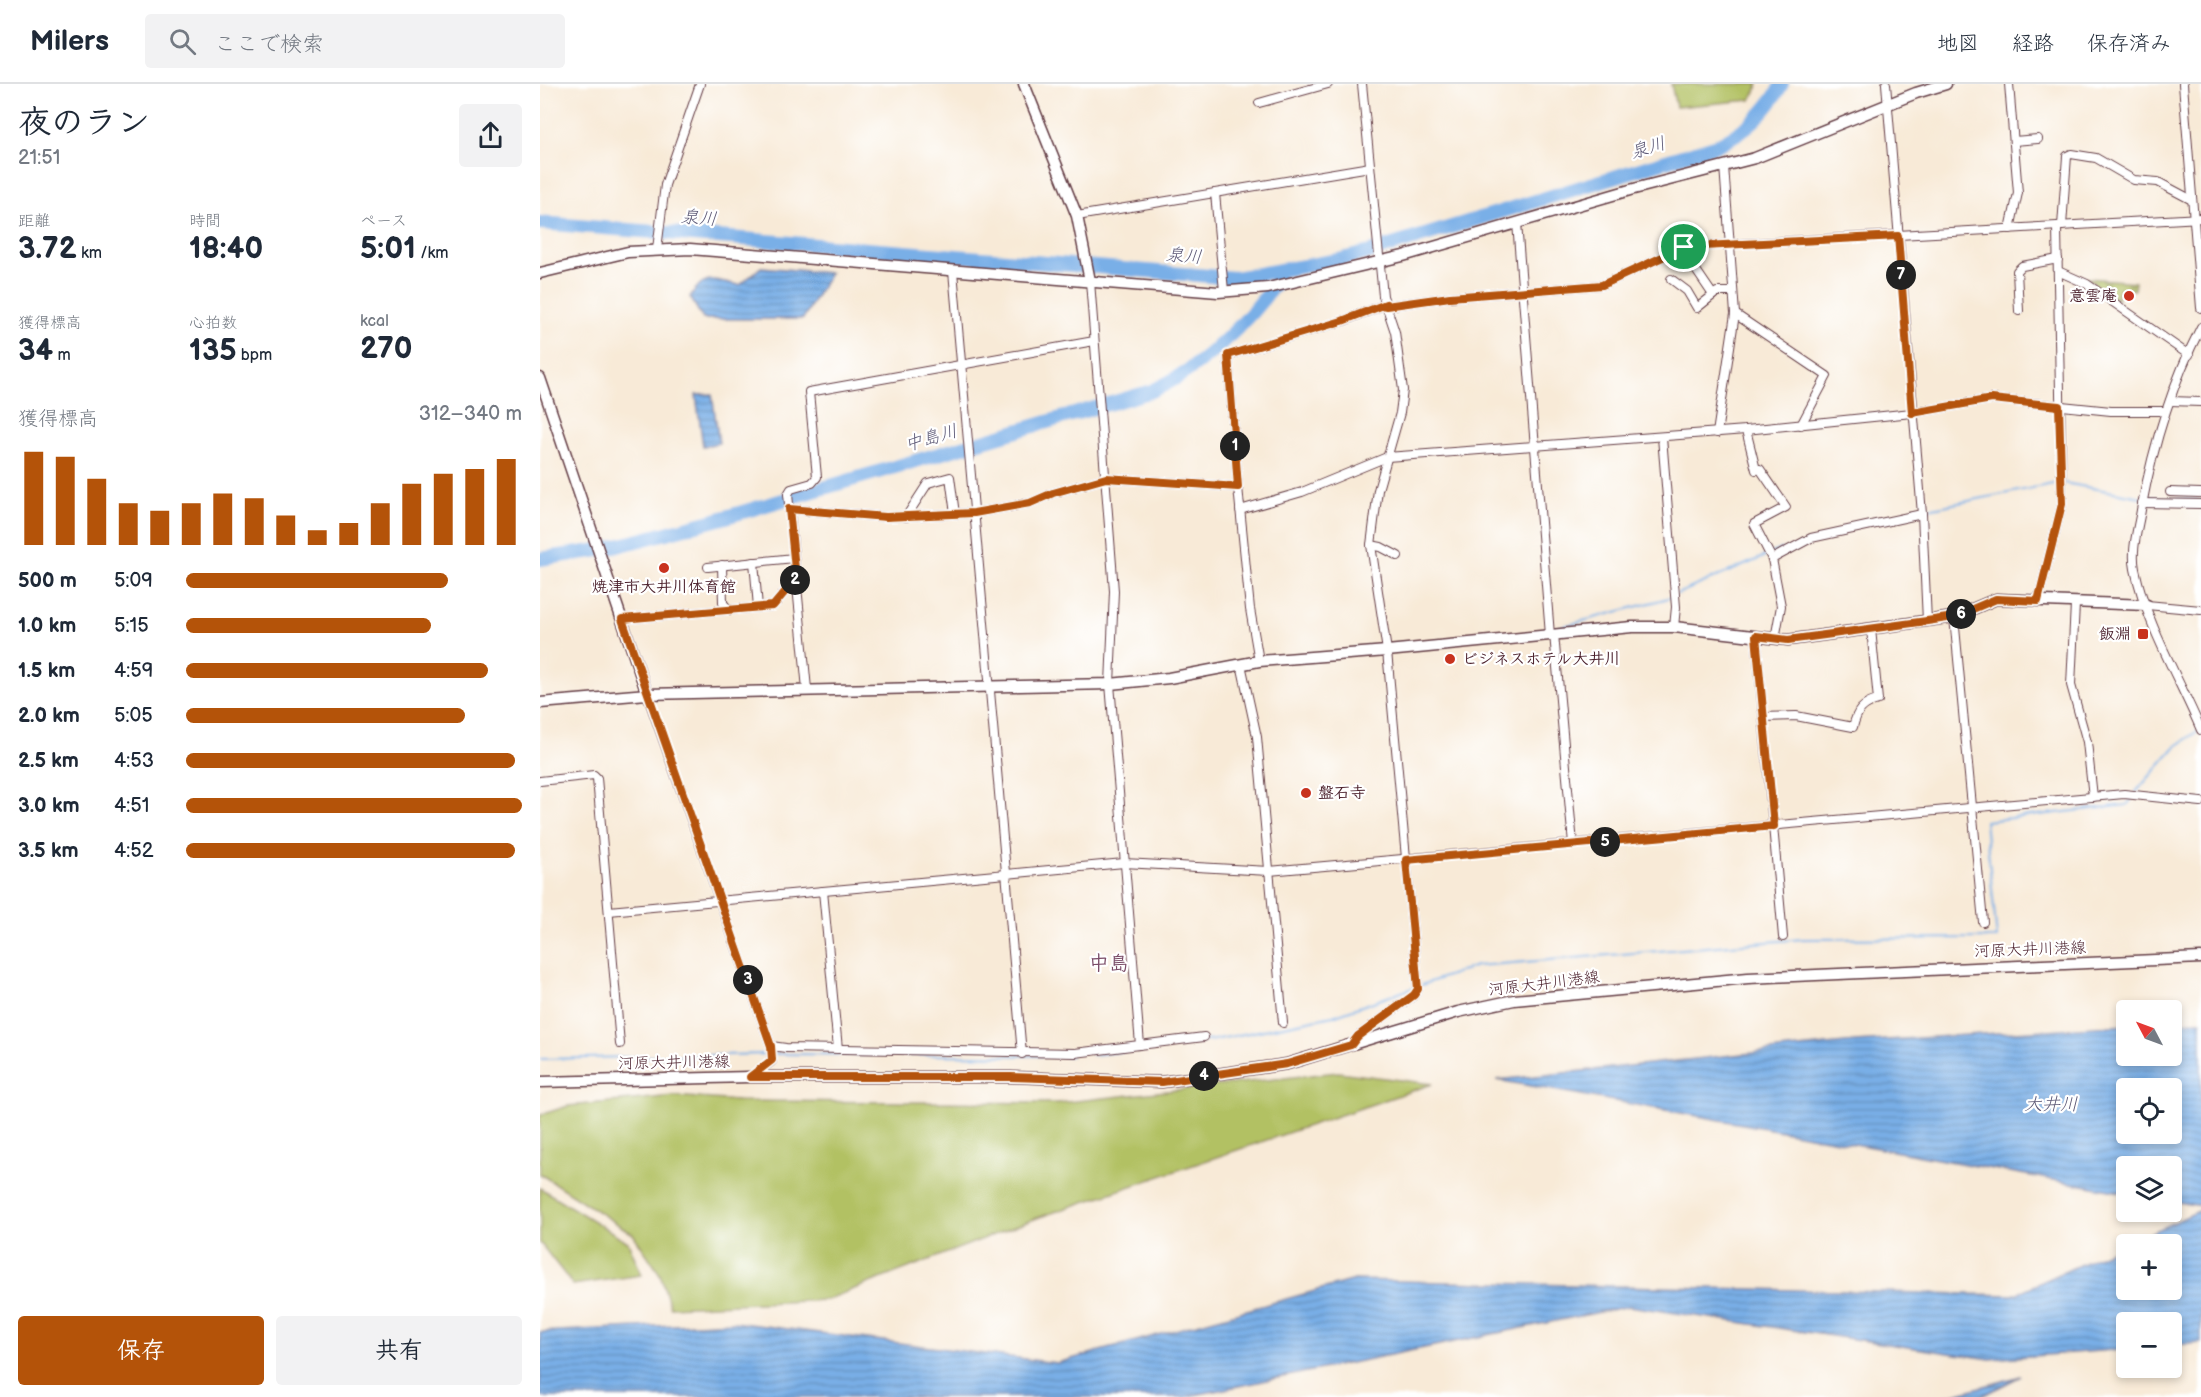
<!DOCTYPE html>
<html lang="ja">
<meta charset="utf-8">
<style>
body{margin:0;font-family:"Balsamiq Sans","Klee One",sans-serif;background:#f2f2f3;color:#1f2937;height:100vh;display:flex;flex-direction:column;font-size:22px;white-space:nowrap}
*{box-sizing:border-box;margin:0}
p{font-size:20px;color:#747a83}
.icon{flex:none;width:33px;height:33px;fill:none;stroke:currentColor;stroke-width:2;stroke-linecap:round;stroke-linejoin:round}
.map{position:relative;flex:1;overflow:hidden}
.side{display:flex;flex-direction:column;background:#fff;width:540px}
.side>*{flex:none}
.needle{width:39px;rotate:311deg}
.fabs{position:absolute;left:1576px;top:916px;display:grid;gap:12px}
.fabs a{display:grid;place-items:center;width:66px;height:66px;border-radius:6px;background:#fff;box-shadow:0 3px 9px #0003;font-size:30px}
.pin{position:absolute;display:grid;place-items:center;width:51px;height:51px;color:#fff;margin:-26px;border:3px solid #fff;border-radius:50%;box-shadow:0 2px 6px #0007}
.km{position:absolute;width:30px;height:30px;margin:-15px;border-radius:50%;background:#222;color:#fff;font-size:16px;line-height:30px;text-align:center}
.round{display:grid;place-items:center;flex:none;width:63px;height:63px;border-radius:6px;background:#f2f2f3}
.headline{display:flex;align-items:center;justify-content:space-between;height:102px;padding:0 18px}
h1{font-size:33px;font-weight:700;line-height:45px}
.figures{display:grid;grid-template-columns:repeat(3,1fr);gap:9px;height:102px;padding:6px 18px}
.figures div{display:grid;align-content:center}
.figures b{font-size:30px;font-weight:700}
.figures small{font-size:16px;font-weight:400}
.figures p{font-size:16px}
.chart{height:168px;padding:12px 18px}
.chart p{display:flex;justify-content:space-between}
.chart svg{width:100%;height:108px;margin-top:6px;stroke:#b45309;stroke-width:6}
.action{display:flex;gap:12px;margin-top:auto;padding:12px 18px}
.action a{flex:1;height:69px;border-radius:6px;background:#b45309;color:#fff;font-size:24px;font-weight:700;line-height:69px;text-align:center}
.action a+a{background:#f2f2f3;color:#1f2937}
ul{padding:0 18px;list-style:none;font-size:20px}
li{display:grid;grid-template-columns:96px 72px 1fr;align-items:center;height:45px}
li i{height:15px;border-radius:8px;background:#b45309}
header{display:flex;align-items:center;gap:36px;box-sizing:border-box;height:84px;padding:0 30px;background:#fff;border-bottom:2px solid #e0e1e3}
header strong{font-size:28px}
nav{display:flex;gap:33px;margin-inline-start:auto;font-size:21px}
.search{width:420px;height:54px;background:#f2f2f3;display:flex;align-items:center;gap:15px;box-sizing:border-box;padding:0 21px;border-radius:6px;color:#747a83;font-size:22px}
main{display:flex;flex:1;min-height:0}
.map>svg:first-child{display:block}
.green{fill:#b2c164;stroke:#7e7048;stroke-width:1.5}
.cemetery{fill:url(#cemetery-stones);stroke:#7e7048;stroke-width:1.5}
.water{fill:url(#water-rules);stroke:#626789;stroke-width:1.5;fill-rule:evenodd}
.lines{fill:none;stroke-linecap:round;stroke-linejoin:round}
.stream{stroke:#79afe7;stroke-width:2}
.river{stroke:#79afe7;stroke-width:14}
.street-casing{stroke:#643d45;stroke-width:10}
.secondary-casing{stroke:#643d45;stroke-width:13}
.street{stroke:#fff;stroke-width:8}
.secondary{stroke:#fff;stroke-width:10}
.route-casing{stroke:#fff;stroke-width:12}
.route{stroke:#b45309;stroke-width:8}
.poi-dot{fill:#c8321e;stroke:#fff;stroke-width:2}
.labels{text-anchor:middle;dominant-baseline:central;stroke-width:4.5;stroke-linejoin:round;paint-order:stroke}
.poi-label{font-size:16px;font-weight:bold;fill:#4a1f2b;stroke:#fff;text-anchor:end}
.street-label{font-size:16px;fill:#4a1f2b;stroke:#fff}
.water-label{font-size:18px;font-style:italic;fill:#5d5976;stroke:#fff}
.quarter-label{font-size:20px;font-weight:bold;fill:#7a4c68;stroke:#fff}
</style>
<header>
<strong>Milers</strong>
<div class="search"><svg class="icon" aria-label="search" viewBox="0 0 24 24"><circle cx="10" cy="10" r="6"/><path d="M15 15l6 6"/></svg>ここで検索</div>
<nav><a>地図</a><a>経路</a><a>保存済み</a></nav>
</header>
<main>
<section class="side">
<div class="headline"><div><h1>夜のラン</h1><p>21:51</p></div><a class="round"><svg class="icon" aria-label="share" viewBox="0 0 24 24"><path d="M12 15V3M7 8l5-5 5 5M5 13v7h14v-7"/></svg></a></div>
<div class="figures">
<div><p>距離</p><b>3.72<small> km</small></b></div>
<div><p>時間</p><b>18:40</b></div>
<div><p>ペース</p><b>5:01<small> /km</small></b></div>
</div>
<div class="figures">
<div><p>獲得標高</p><b>34<small> m</small></b></div>
<div><p>心拍数</p><b>135<small> bpm</small></b></div>
<div><p>kcal</p><b>270</b></div>
</div>
<div class="chart"><p><span>獲得標高</span>312–340 m</p>
<svg viewBox="0 0 160 44" preserveAspectRatio="none"><path d="M5 44V6M15 44V8M25 44V17M35 44V27M45 44V30M55 44V27M65 44V23M75 44V25M85 44V32M95 44V38M105 44V35M115 44V27M125 44V19M135 44V15M145 44V13M155 44V9"/></svg>
</div>
<ul>
<li><b>500 m</b>5:09<i style="width:78%"></i></li>
<li><b>1.0 km</b>5:15<i style="width:73%"></i></li>
<li><b>1.5 km</b>4:59<i style="width:90%"></i></li>
<li><b>2.0 km</b>5:05<i style="width:83%"></i></li>
<li><b>2.5 km</b>4:53<i style="width:98%"></i></li>
<li><b>3.0 km</b>4:51<i style="width:100%"></i></li>
<li><b>3.5 km</b>4:52<i style="width:98%"></i></li>
</ul>
<div class="action"><a>保存</a><a>共有</a></div>
</section>
<div class="map">
<svg width="1661" height="1313" viewBox="0 0 1661 1313">
<defs>
<pattern id="cemetery-stones" width="16" height="16" patternUnits="userSpaceOnUse" patternTransform="scale(1.5)"><rect width="16" height="16" fill="#b2c164"/><path d="M2 7V4a2 2 0 0 1 4 0v3zM10 15v-3a2 2 0 0 1 4 0v3z" fill="#9ba557"/></pattern>
<pattern id="water-rules" width="6" height="5" patternUnits="userSpaceOnUse" patternTransform="scale(1.5)"><rect width="6" height="5" fill="#79afe7"/><path d="M0 2.5h6" fill="none" stroke="#658ebb"/></pattern>
</defs>
<rect width="100%" height="100%" fill="#fff"/>
<filter id="ink" filterUnits="userSpaceOnUse"><feTurbulence type="fractalNoise" baseFrequency=".0167" numOctaves="2"/><feDisplacementMap in="SourceGraphic" scale="12" xChannelSelector="R" yChannelSelector="G"/><feConvolveMatrix kernelMatrix="1 2 1 2 8 2 1 2 1" color-interpolation-filters="sRGB"/></filter>
<filter id="wash" filterUnits="userSpaceOnUse"><feTurbulence type="fractalNoise" baseFrequency=".008" numOctaves="4" result="noise"/><feDisplacementMap in="SourceGraphic" scale="24" xChannelSelector="R" yChannelSelector="G"/><feGaussianBlur stdDeviation="1.35" result="paint"/><feColorMatrix in="noise" values="0 0 0 0 0 0 0 0 0 0 0 0 0 0 0 0 0 1.4 0 .05"/><feComposite in="paint" operator="in"/></filter>
<g filter="url(#wash)">
<rect width="100%" height="100%" fill="#f8ead7"/>
<!-- green -->
<g class="green">
<polygon points="1131,0 1219,0 1211,16 1136,23"/>
<polygon points="798,988 892,1000 497,1134 286,1216 130,1223 120,1190 93,1150 0,1090 0,1031 28,1022 134,1012 198,1017 518,1019"/>
<polygon points="0,1104 88,1158 102,1191 33,1201 0,1159"/>
</g>
<!-- cemetery -->
<polygon class="cemetery" points="1547,194 1595,198 1594,206 1580,204 1577,216"/>
<!-- water -->
<g class="water">
<path d="M 221,183 L 290,189 L 263,235 L 163,235 L 150,213 C 167,185 178,199 200,201 Z"/>
<polygon points="172,310 179,359 163,362 156,311"/>
<path d="M 1661,937 L 1661,1122 L 1632,1117 L 1632,1083 L 1587,1083 L 1587,1109 L 957,996 L 1315,958 L 1587,941 L 1587,972 L 1632,972 L 1632,938 ZM 1587,1005 L 1632,1005 L 1632,1050 L 1587,1050 Z"/>
<path d="M 1661,1126 L 1661,1259 L 1632,1261 L 1632,1239 L 1587,1239 L 1587,1265 L 1450,1275 L 1089,1222 L 645,1313 L 0,1313 L 0,1248 L 193,1238 L 517,1279 L 814,1196 L 1473,1211 ZM 1587,1161 L 1632,1161 L 1632,1206 L 1587,1206 Z"/>
<polygon points="1481,1292 1440,1313 1404,1313"/>
</g>
<g class="lines">
<!-- stream -->
<g class="stream">
<polyline points="1524,399 1601,413"/>
<polyline points="1606,413 1658,416"/>
<polyline points="1383,426 1518,399"/>
<polyline points="1137,510 1242,465"/>
<polyline points="1013,545 1132,513"/>
<polyline points="813,564 843,562"/>
<polyline points="1596,708 1635,663 1658,647"/>
<polyline points="234,970 531,972"/>
<polyline points="552,971 674,956 793,932 936,882 1263,855 1457,854 1445,737 1587,721 1593,713"/>
<polyline points="0,975 228,970"/>
</g>
<!-- river -->
<g class="river">
<path d="M 0,139 L 695,194 L 799,176 L 830,168 L 1175,62 C 1206,47 1226,30 1242,0"/>
<path d="M 0,475 L 66,465 L 179,435 L 612,307 C 662,284 706,240 738,196"/>
</g>
</g>
</g>
<g filter="url(#ink)">
<g class="lines">
<defs>
<g id="street">
<polyline points="1346,0 1382,430 1387,537"/>
<polyline points="1469,0 1478,109 1470,145"/>
<polyline points="1643,0 1661,224"/>
<polyline points="719,19 788,0"/>
<polyline points="1474,57 1498,55"/>
<polyline points="675,109 684,207"/>
<polyline points="537,132 830,83"/>
<polyline points="977,139 1010,551"/>
<polyline points="1522,142 1527,72 1531,70 1556,74 1594,96 1618,98 1652,116"/>
<polyline points="1141,164 1173,211"/>
<polyline points="117,165 125,101 160,0"/>
<polyline points="413,187 482,970"/>
<polyline points="1518,187 1547,200 1649,271"/>
<polyline points="1131,195 1147,207 1157,224 1177,208 1193,208"/>
<polyline points="550,197 574,507 570,600 600,961"/>
<polyline points="846,222 910,213 1062,201 1144,163 1661,134"/>
<polyline points="1479,227 1477,187 1482,182 1518,175"/>
<polyline points="1195,230 1287,292 1261,341"/>
<path d="M 1661,243 C 1631,301 1613,362 1601,426 C 1598,445 1591,465 1595,485 C 1606,540 1639,594 1661,646"/>
<polyline points="1630,317 1661,318"/>
<polyline points="1206,346 1216,386 1220,385 1246,423 1214,440 1232,475"/>
<polyline points="1177,349 1195,230 1184,82"/>
<polyline points="1122,353 1136,523 1134,543"/>
<polyline points="698,403 688,271 803,237 846,220"/>
<polyline points="1630,408 1661,409"/>
<polyline points="1602,419 1661,420"/>
<polyline points="249,425 346,433 434,429 490,419 513,409 566,394 698,403 710,525 719,577"/>
<polyline points="700,426 762,408 847,373 1206,346 1372,329 1452,315 1571,327 1625,327"/>
<polyline points="366,433 388,399 410,393 415,430"/>
<polyline points="831,461 841,463 858,472"/>
<polyline points="214,478 218,523"/>
<polyline points="182,481 183,519 189,526"/>
<polyline points="168,483 254,474"/>
<polyline points="1498,517 1522,420 1517,143"/>
<polyline points="1535,520 1531,601 1547,658 1553,713"/>
<polyline points="1607,521 1661,526"/>
<polyline points="1414,533 1443,838"/>
<polyline points="82,535 233,522 256,495"/>
<polyline points="1014,550 1033,760"/>
<polyline points="1216,552 1243,853"/>
<polyline points="1235,555 1241,522 1232,475 1271,454 1382,430"/>
<polyline points="701,580 717,653 743,939"/>
<polyline points="267,605 248,410 251,405 272,399 277,393 269,308 554,257"/>
<polyline points="107,610 231,962 232,977 210,993"/>
<path d="M 1224,633 L 1256,632 L 1313,643 C 1317,627 1322,620 1338,616 L 1331,545"/>
<polyline points="0,697 54,691 57,694 80,960"/>
<polyline points="283,807 298,965"/>
<polyline points="69,827 584,779 729,787 1584,710 1661,718"/>
<polyline points="811,961 818,952 874,911 878,905 847,567 831,461 838,406 860,329 863,306 855,248 843,212 822,0"/>
<polyline points="231,962 246,964 535,969 664,953"/>
</g>
<g id="secondary">
<polyline points="484,0 537,132 550,197"/>
<polyline points="0,189 88,168 150,165 678,208 728,204 863,172 1090,106 1215,74 1376,9 1406,0"/>
<polyline points="0,294 107,610"/>
<polyline points="0,619 107,610 570,600 629,594 719,577 847,567 1092,543 1134,543 1248,556 1414,533 1456,515 1607,521"/>
<polyline points="0,998 210,993 471,993 622,998 747,980 918,928 974,916 1208,894 1661,874"/>
</g>
</defs>
<!-- street casing -->
<use href="#street" class="street-casing"/>
<!-- secondary casing -->
<use href="#secondary" class="secondary-casing"/>
<!-- street -->
<use href="#street" class="street"/>
<!-- secondary -->
<use href="#secondary" class="secondary"/>
</g>
</g>
<g class="lines" filter="url(#ink)">
<defs>
<polygon id="route" points="1358,152 1372,329 1452,315 1519,322 1522,420 1498,517 1456,515 1414,533 1387,537 1248,556 1216,552 1234,742 866,776 878,905 874,911 818,952 811,961 747,980 622,998 471,993 210,993 232,976 231,962 82,535 233,522 256,495 249,425 346,433 434,429 490,419 513,409 566,394 698,403 688,271 802,237 846,220 846,222 910,213 1062,201 1144,163"/>
</defs>
<!-- route casing -->
<use href="#route" class="route-casing"/>
<!-- route -->
<use href="#route" class="route"/>
</g>
<!-- markers -->
<g class="poi-dot">
<circle cx="1589" cy="212" r="6"/>
<circle cx="124" cy="484" r="6"/>
<rect x="1597" y="544" width="12" height="12" rx="3"/>
<circle cx="910" cy="575" r="6"/>
<circle cx="766" cy="709" r="6"/>
</g>
<g class="labels">
<!-- poi labels -->
<g class="poi-label">
<text x="1577" y="212">意雲庵</text>
<text x="124" y="503" text-anchor="middle">焼津市大井川体育館</text>
<text x="1591" y="550">飯淵</text>
<text x="922" y="575" text-anchor="start">ビジネスホテル大井川</text>
<text x="778" y="709" text-anchor="start">盤石寺</text>
</g>
<!-- street labels -->
<g class="street-label">
<text transform="translate(1490 866) rotate(-2)">河原大井川港線</text>
<text transform="translate(1004 900) rotate(-7)">河原大井川港線</text>
<text transform="translate(134 979) rotate(-1)">河原大井川港線</text>
</g>
<!-- water labels -->
<g class="water-label">
<text transform="translate(1108 64) rotate(-17)">泉川</text>
<text transform="translate(159 134) rotate(5)">泉川</text>
<text transform="translate(644 172) rotate(5)">泉川</text>
<text transform="translate(391 354) rotate(-16)">中島川</text>
<text x="1511" y="1020">大井川</text>
</g>
<!-- quarter labels -->
<g class="quarter-label">
<text x="569" y="880">中島</text>
</g>
</g>
</svg>
<div class="fabs">
<a><svg class="needle" viewBox="-14 -14 28 28"><path d="M0-13l5 13h-10z" fill="#e53935"/><path d="M0 13l5-13h-10z" fill="#747a83"/></svg></a>
<a><svg class="icon" aria-label="locate" viewBox="0 0 24 24"><circle cx="12" cy="12" r="6"/><path d="M12 2v4M12 18v4M2 12h4M18 12h4"/></svg></a>
<a><svg class="icon" aria-label="layers" viewBox="0 0 24 24"><path d="M12 4l9 5-9 5-9-5zM3 14l9 5 9-5"/></svg></a>
<a>+</a>
<a>−</a>
</div>
<div class="pin" style="left:1144px;top:163px;background:#1e9e55"><svg class="icon" aria-label="arrive" viewBox="0 0 24 24"><path d="M6 21V4h12l-3 4 3 4H6"/></svg></div>
<b class="km" style="left:695px;top:362px">1</b>
<b class="km" style="left:255px;top:496px">2</b>
<b class="km" style="left:208px;top:896px">3</b>
<b class="km" style="left:664px;top:992px">4</b>
<b class="km" style="left:1065px;top:758px">5</b>
<b class="km" style="left:1421px;top:530px">6</b>
<b class="km" style="left:1361px;top:191px">7</b>
</div>
</main>
